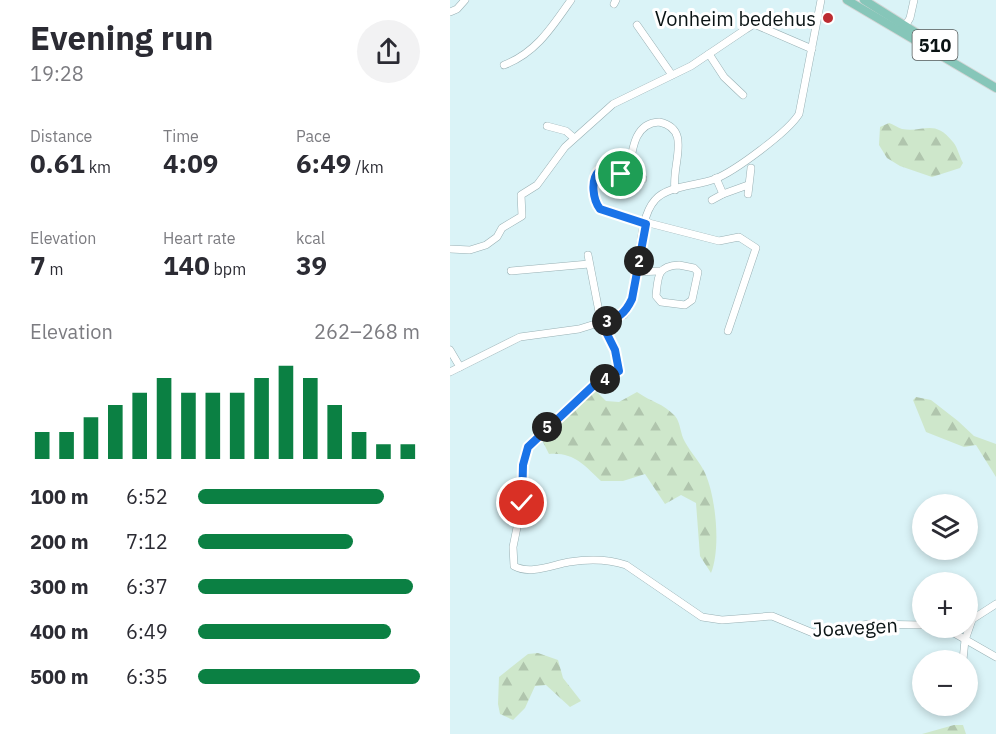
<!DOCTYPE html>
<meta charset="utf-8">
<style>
body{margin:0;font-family:"IBM Plex Sans",sans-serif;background:#f2f2f3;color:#2b2b33;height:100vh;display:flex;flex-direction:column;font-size:22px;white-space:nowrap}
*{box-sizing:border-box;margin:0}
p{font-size:20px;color:#7c7c81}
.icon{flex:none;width:33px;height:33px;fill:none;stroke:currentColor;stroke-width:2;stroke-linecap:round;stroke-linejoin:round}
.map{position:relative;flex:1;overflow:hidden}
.side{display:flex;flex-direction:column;background:#fff;width:450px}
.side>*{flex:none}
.buttons{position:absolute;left:462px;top:494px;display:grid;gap:12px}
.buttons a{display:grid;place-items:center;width:66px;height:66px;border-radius:50%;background:#fff;box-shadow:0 3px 9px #0003;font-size:30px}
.pin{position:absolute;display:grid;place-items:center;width:51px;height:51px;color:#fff;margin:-26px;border:3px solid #fff;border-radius:50%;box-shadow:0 2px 6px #0007}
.km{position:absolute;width:30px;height:30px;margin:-15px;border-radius:50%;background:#222;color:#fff;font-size:16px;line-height:30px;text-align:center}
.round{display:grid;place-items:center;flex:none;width:63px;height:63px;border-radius:32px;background:#f2f2f3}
.overview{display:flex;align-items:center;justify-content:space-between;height:102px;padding:0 30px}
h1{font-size:33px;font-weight:700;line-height:45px}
.stats{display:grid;grid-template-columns:repeat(3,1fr);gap:9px;height:102px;padding:6px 30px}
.stats div{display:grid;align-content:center}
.stats b{font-size:26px;font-weight:700}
.stats small{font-size:16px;font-weight:400}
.stats p{font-size:16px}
.chart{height:168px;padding:12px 30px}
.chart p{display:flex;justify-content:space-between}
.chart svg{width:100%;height:108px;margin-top:6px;stroke:#0b8043;stroke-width:6}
ul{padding:0 30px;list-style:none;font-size:20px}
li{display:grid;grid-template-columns:96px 72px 1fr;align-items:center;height:45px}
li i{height:15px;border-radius:8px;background:#0b8043}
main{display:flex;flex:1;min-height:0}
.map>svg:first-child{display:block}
.forest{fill:url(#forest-firs)}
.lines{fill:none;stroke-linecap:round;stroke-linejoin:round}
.minor-casing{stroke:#98b0b4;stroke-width:8}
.major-casing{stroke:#d3d5d5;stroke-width:10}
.minor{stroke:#fff;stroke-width:7}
.major{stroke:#86c6b9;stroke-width:8}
.route-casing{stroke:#fff;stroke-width:12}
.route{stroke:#1a73e8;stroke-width:8}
.poi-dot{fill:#bc2c32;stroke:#fff;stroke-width:2}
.labels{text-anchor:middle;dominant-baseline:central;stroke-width:6;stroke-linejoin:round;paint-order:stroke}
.shield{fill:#fff;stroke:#545a5a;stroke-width:1.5}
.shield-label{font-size:18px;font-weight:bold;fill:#0a1314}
.poi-label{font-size:20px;fill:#0a1314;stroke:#fff;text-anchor:end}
.street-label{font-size:20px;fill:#0a1314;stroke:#fff}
</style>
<main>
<section class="side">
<div class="overview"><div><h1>Evening run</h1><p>19:28</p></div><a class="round"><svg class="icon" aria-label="share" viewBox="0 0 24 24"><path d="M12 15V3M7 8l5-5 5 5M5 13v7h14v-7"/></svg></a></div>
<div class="stats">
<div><p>Distance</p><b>0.61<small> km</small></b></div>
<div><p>Time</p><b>4:09</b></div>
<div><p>Pace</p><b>6:49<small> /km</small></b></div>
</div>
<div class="stats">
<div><p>Elevation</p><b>7<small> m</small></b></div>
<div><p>Heart rate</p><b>140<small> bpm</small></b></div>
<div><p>kcal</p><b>39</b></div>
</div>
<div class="chart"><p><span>Elevation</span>262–268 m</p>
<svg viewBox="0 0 160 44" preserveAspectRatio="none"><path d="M5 44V33M15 44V33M25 44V27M35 44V22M45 44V17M55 44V11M65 44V17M75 44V17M85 44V17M95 44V11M105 44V6M115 44V11M125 44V22M135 44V33M145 44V38M155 44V38"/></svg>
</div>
<ul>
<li><b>100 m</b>6:52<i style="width:84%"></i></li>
<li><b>200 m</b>7:12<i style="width:70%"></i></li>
<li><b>300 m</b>6:37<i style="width:97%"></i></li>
<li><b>400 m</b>6:49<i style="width:87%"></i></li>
<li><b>500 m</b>6:35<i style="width:100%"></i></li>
</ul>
</section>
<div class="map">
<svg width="546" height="734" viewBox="0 0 546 734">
<defs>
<pattern id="forest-firs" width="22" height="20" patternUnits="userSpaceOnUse" patternTransform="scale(1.5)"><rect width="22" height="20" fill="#cee7cb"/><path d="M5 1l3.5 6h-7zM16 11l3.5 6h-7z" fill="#b0c5ad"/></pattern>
</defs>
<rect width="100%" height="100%" fill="#daf3f7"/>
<!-- forest -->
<g class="forest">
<path d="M 439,123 C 443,124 448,128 452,129 C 474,133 484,118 503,142 C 508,148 509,156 513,163 L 510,168 L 482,177 L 450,166 L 437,158 L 429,145 L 430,127 Z"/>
<path d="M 144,389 L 156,401 L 169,402 L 187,392 C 201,402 213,403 225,416 C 231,423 230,434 235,442 C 241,453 250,462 255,473 C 266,497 271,549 261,573 L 250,556 L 246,503 L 231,495 L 215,504 L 195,474 L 173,481 L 151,481 C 134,465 124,452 99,454 L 93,442 L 100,431 L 125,411 Z"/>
<polygon points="466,397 481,400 508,421 524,436 546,444 546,477 526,445 514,447 476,432 463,400"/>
<polygon points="88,653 108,660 113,678 131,701 120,707 96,685 85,686 75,708 63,720 50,714 48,704 49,677 78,654"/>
<polygon points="504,725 513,725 516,734 472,734"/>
</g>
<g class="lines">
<defs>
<g id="minor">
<polyline points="164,4 166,0"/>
<polyline points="0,12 7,9 15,0"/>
<polyline points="187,25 222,75"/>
<polyline points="454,28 460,18 464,0"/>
<polyline points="259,54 274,77 293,95"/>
<path d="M 54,65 C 86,53 102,27 121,0"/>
<polyline points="97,126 116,131 124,138"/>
<polyline points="178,176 193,179"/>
<polyline points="266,178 273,194 298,185"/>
<path d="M 225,190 C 221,164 243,129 209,122 C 182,123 182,155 178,176 L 149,171 L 144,181 L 147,205 L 156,212 L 269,241 L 289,237 L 306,248 L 278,331"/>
<polyline points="298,194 301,168"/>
<polyline points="262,200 273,194"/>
<polyline points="0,249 20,250 36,245 47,237 52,228 72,216 71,195 87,185 115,147 163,104 241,66 296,29 304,24 362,49"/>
<path d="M 138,255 L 151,322 L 165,350 L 169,371 L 145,384 L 78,447 L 73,465 L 72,503 L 63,547 L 64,566 C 80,575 102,565 119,562 C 138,559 158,559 176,565 L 252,617 L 272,620 L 322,616 L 363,633 L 419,624 L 472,625"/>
<path d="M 229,265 L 244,268 L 248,272 L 242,300 L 235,305 L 211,302 L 206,296 C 208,276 207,266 229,265 Z"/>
<polyline points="61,271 139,264"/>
<polyline points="187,272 209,271"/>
<polyline points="0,350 10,367"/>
<path d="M 0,372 L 70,337 L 129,329 L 174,315 C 194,285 184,223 205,200 C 218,185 248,186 265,179 C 285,171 338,132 349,114 L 371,0"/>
<polyline points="518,622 546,604"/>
<polyline points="488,627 497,629 546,657"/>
<polyline points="513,660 515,640 522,620"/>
</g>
<g id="major">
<polyline points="397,0 546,88"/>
<polyline points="414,0 495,51"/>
</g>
</defs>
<!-- minor casing -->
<use href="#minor" class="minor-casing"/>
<!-- major casing -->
<use href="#major" class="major-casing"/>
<!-- minor -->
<use href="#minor" class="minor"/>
<!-- major -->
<use href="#major" class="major"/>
</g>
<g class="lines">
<defs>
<path id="route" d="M 72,503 L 73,465 L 78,447 L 145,384 L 169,371 L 165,350 L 151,322 C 168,319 175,314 182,299 L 196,224 L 150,209 C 143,200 140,180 149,171 L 171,174"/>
</defs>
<!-- route casing -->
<use href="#route" class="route-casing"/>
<!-- route -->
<use href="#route" class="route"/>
</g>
<!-- markers -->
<circle class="poi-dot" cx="378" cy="18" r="6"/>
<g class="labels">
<!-- shield labels -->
<rect class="shield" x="462.5" y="30" width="45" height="30" rx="4.5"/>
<g class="shield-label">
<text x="485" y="45">510</text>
</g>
<!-- poi labels -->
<g class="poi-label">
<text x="366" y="18">Vonheim bedehus</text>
</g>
<!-- street labels -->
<g class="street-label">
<text transform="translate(405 627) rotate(-3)">Joavegen</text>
</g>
</g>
</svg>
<div class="buttons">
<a><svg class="icon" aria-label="layers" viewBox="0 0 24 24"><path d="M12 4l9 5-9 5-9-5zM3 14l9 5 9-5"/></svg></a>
<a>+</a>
<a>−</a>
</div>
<div class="pin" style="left:171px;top:174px;background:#1e9e55"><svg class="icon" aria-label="arrive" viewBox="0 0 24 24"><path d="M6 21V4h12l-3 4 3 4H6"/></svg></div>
<div class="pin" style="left:72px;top:503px;background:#d93025"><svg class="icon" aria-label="check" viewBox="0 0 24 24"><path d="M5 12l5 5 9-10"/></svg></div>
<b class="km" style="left:189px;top:261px">2</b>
<b class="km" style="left:157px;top:321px">3</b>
<b class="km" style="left:155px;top:379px">4</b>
<b class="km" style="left:97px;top:427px">5</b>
</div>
</main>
